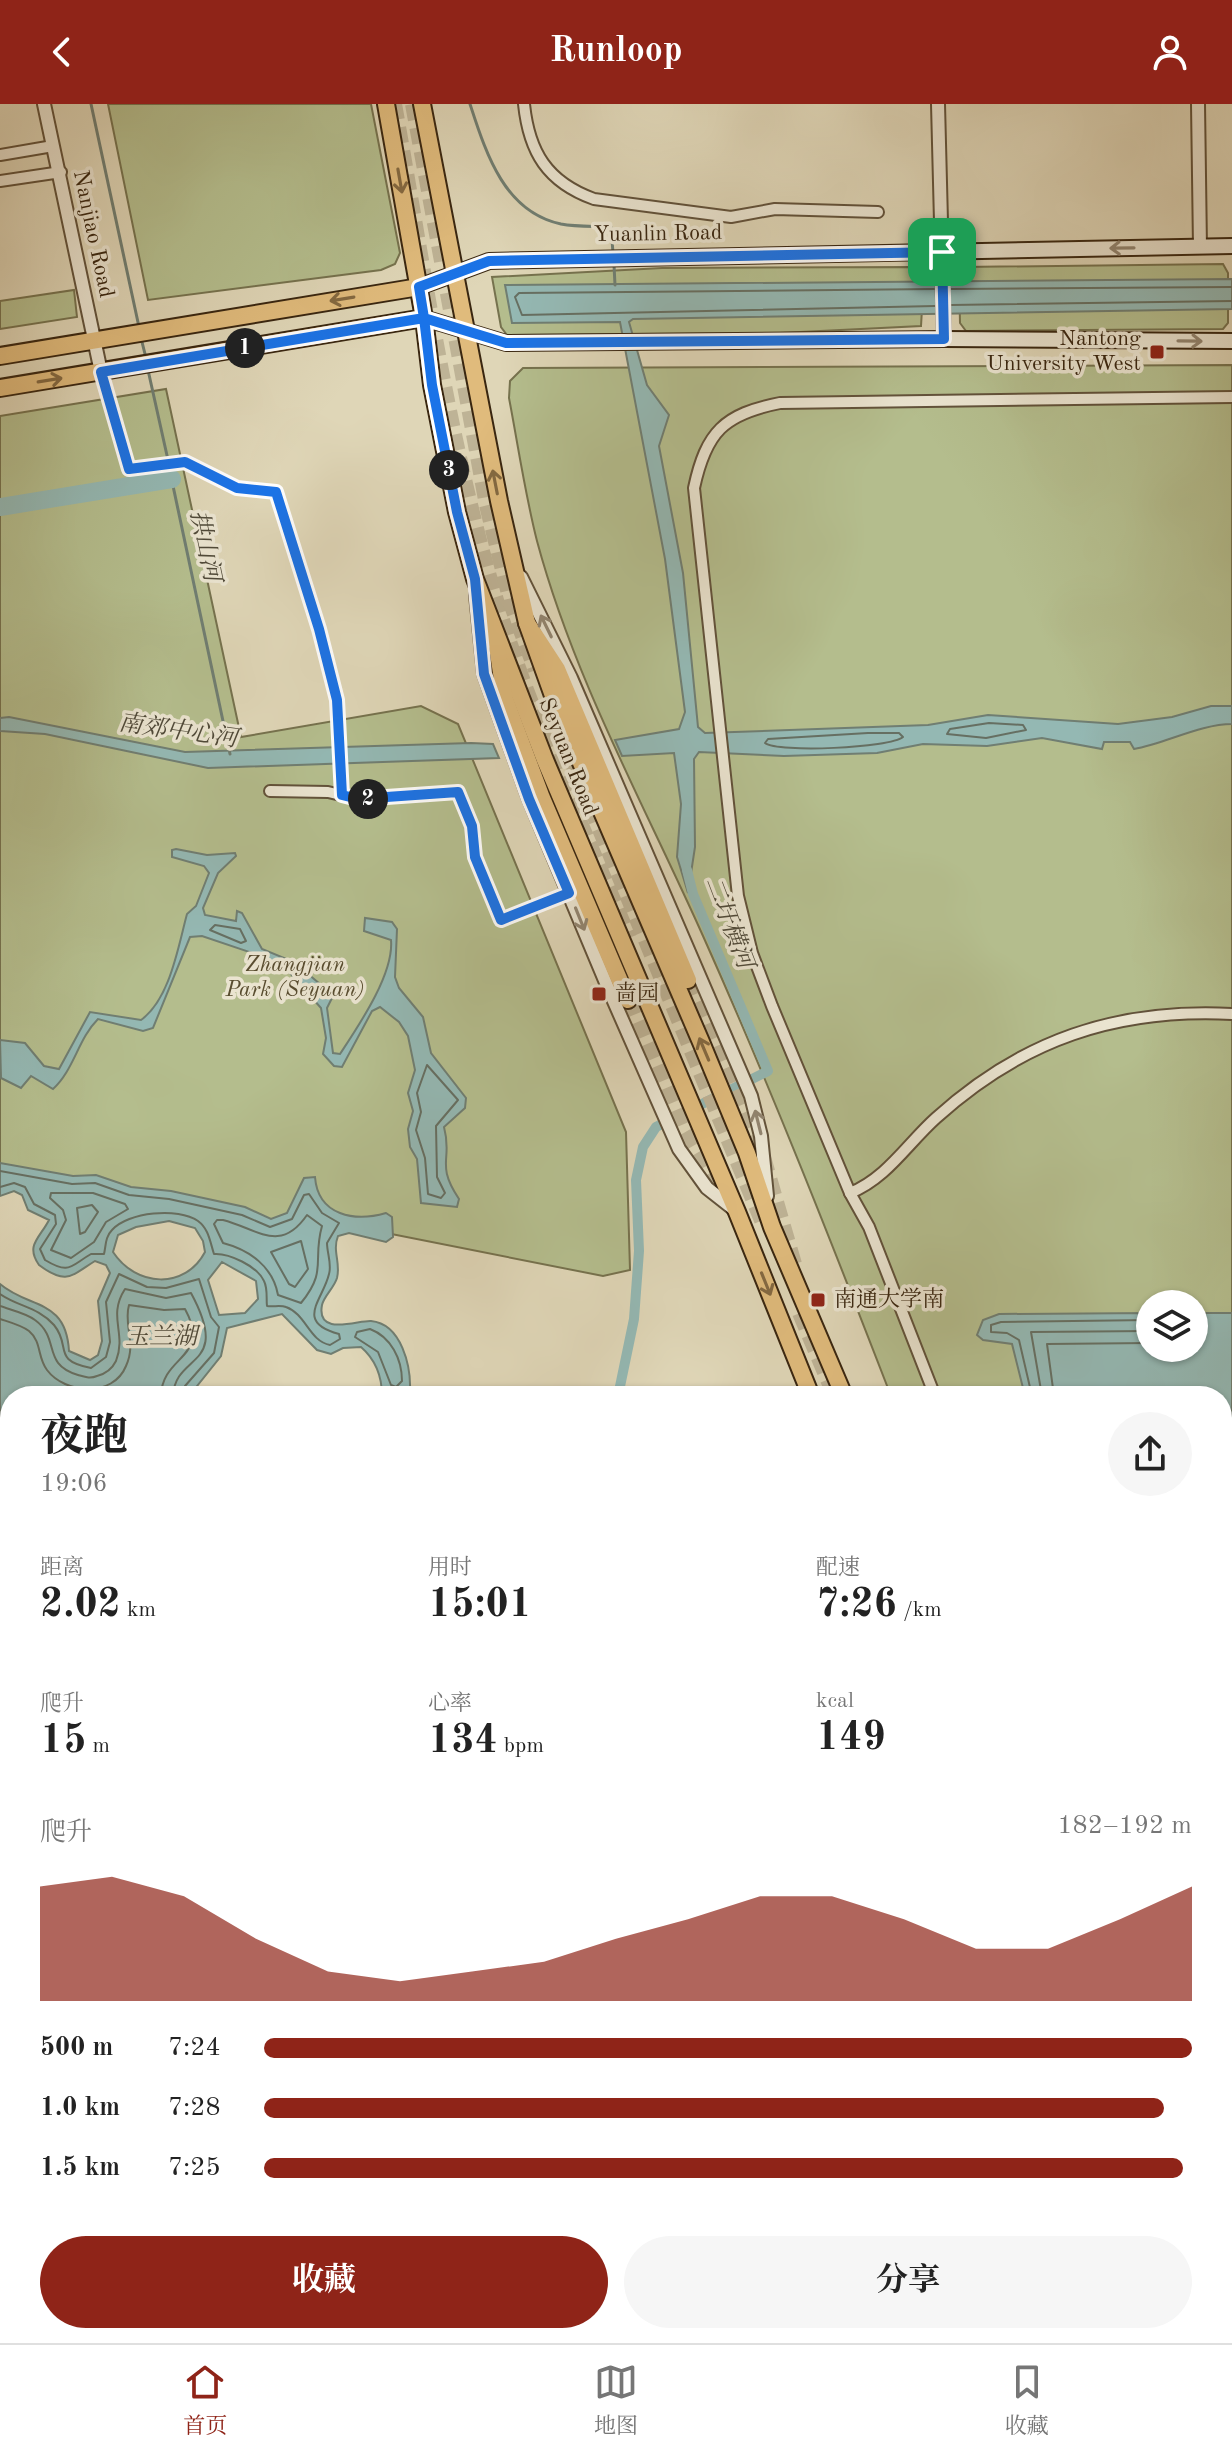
<!DOCTYPE html>
<html lang="zh">
<meta charset="utf-8">
<style>
body{margin:0;font-family:"Old Standard TT","Noto Serif SC",serif;background:#f6f6f6;color:#222;height:100vh;display:flex;flex-direction:column;font-size:30px;white-space:nowrap}
*{box-sizing:border-box;margin:0}
p{font-size:26px;color:#767676}
.icon{flex:none;width:44px;height:44px;fill:none;stroke:currentColor;stroke-width:2;stroke-linecap:round;stroke-linejoin:round}
.map{position:relative;flex:1;overflow:hidden}
.drawer{position:absolute;left:0px;top:1282px;width:1232px;height:958px;display:flex;flex-direction:column;background:#fff;border-radius:32px 32px 0 0;box-shadow:0 2px 6px #0004}
.drawer>*{flex:none}
.fabs{position:absolute;left:1136px;top:1186px;display:grid;gap:16px}
.fabs a{display:grid;place-items:center;width:72px;height:72px;border-radius:50%;background:#fff;box-shadow:0 2px 6px #0004;font-size:40px}
.pin{position:absolute;display:grid;place-items:center;width:68px;height:68px;color:#fff;margin:-34px;border-radius:16px;box-shadow:0 4px 12px #0006}
.km{position:absolute;width:40px;height:40px;margin:-20px;border-radius:50%;background:#222;color:#fff;font-size:22px;line-height:40px;text-align:center}
.round{display:grid;place-items:center;flex:none;width:84px;height:84px;border-radius:42px;background:#f6f6f6}
.headline{display:flex;align-items:center;justify-content:space-between;height:136px;padding:0 40px}
h1{font-size:44px;font-weight:700;line-height:60px}
.metrics{display:grid;grid-template-columns:repeat(3,1fr);gap:12px;height:136px;padding:8px 40px}
.metrics div{display:grid;align-content:center}
.metrics b{font-size:40px;font-weight:700}
.metrics small{font-size:22px;font-weight:400}
.metrics p{font-size:22px}
.chart{height:224px;padding:16px 40px}
.chart p{display:flex;justify-content:space-between}
.chart svg{width:100%;height:144px;margin-top:8px;fill:#8f2418;opacity:.7}
.button{display:flex;gap:16px;margin-top:auto;padding:16px 40px}
.button a{flex:1;height:92px;border-radius:48px;background:#8f2418;color:#fff;font-size:32px;font-weight:700;line-height:92px;text-align:center}
.button a+a{background:#f6f6f6;color:#222}
ul{padding:0 40px;list-style:none;font-size:26px}
li{display:grid;grid-template-columns:128px 96px 1fr;align-items:center;height:60px}
li i{height:20px;border-radius:10px;background:#8f2418}
header{display:flex;justify-content:space-between;align-items:center;height:104px;padding:0 40px;background:#8f2418;color:#fff;font-size:36px;font-weight:700}
.dock{display:flex;justify-content:space-around;align-items:center;height:112px;border-top:2px solid #e0e0e0;background:#fff;font-size:22px;color:#767676}
.dock a{display:grid;justify-items:center;gap:4px}
.dock .on{color:#8f2418}
.map>svg:first-child{display:block}
.green{fill:#b4bd8d;stroke:#76724e;stroke-width:2;fill-rule:evenodd}
.water{fill:#94b8b3;stroke:#707e72;stroke-width:2;fill-rule:evenodd}
.lines{fill:none;stroke-linecap:round;stroke-linejoin:round}
.shore{stroke:#666f62;stroke-width:2}
.stream{stroke:#707e72;stroke-width:3}
.canal{stroke:#94b8b3;stroke-width:10}
.river{stroke:#94b8b3;stroke-width:18}
.trunk-tunnel{stroke:#beb396;stroke-width:16;stroke-dasharray:16 8;stroke-linecap:butt}
.minor-casing{stroke:#62523a;stroke-width:14}
.tertiary-casing{stroke:#62523a;stroke-width:16}
.secondary-casing{stroke:#392610;stroke-width:18}
.primary-casing{stroke:#392610;stroke-width:20}
.trunk-casing{stroke:#392610;stroke-width:20}
.minor{stroke:#eae4d0;stroke-width:10}
.tertiary{stroke:#eae4d0;stroke-width:12}
.secondary{stroke:#eae4d0;stroke-width:14}
.primary{stroke:#e0bb7c;stroke-width:16}
.trunk{stroke:#e0bb7c;stroke-width:16}
.oneway{stroke:#846941}
.oneway2{stroke:#928570}
.route-casing{stroke:#fff;stroke-width:16}
.route{stroke:#1a73e8;stroke-width:10}
.poi-dot{fill:#8f2418;stroke:#eae4d0;stroke-width:3}
.labels{text-anchor:middle;dominant-baseline:central;stroke-width:7;stroke-linejoin:round;paint-order:stroke}
.street-label{font-size:22px;fill:#392610;stroke:#eae4d0}
.poi-label{font-size:22px;fill:#392610;stroke:#eae4d0;text-anchor:start}
.park-label{font-size:22px;font-style:italic;fill:#584c2f;stroke:#eae4d0}
.water-label{font-size:24px;font-style:italic;fill:#504a39;stroke:#eae4d0}
</style>
<header><svg class="icon" aria-label="back" viewBox="0 0 24 24"><path d="M15 5l-7 7 7 7"/></svg>Runloop<svg class="icon" aria-label="person" viewBox="0 0 24 24"><circle cx="12" cy="8" r="4"/><path d="M4 21q1-7 8-7t8 7"/></svg></header>
<div class="map">
<svg width="1232" height="2239" viewBox="0 0 1232 2239">
<rect width="100%" height="100%" fill="#dfd6b7"/>
<filter id="stains"><feTurbulence type="fractalNoise" baseFrequency=".0025" numOctaves="4"/><feColorMatrix values="0 0 0 0 .2 0 0 0 0 .09 0 0 0 0 .02 0 0 0 .5 -.17"/></filter>
<radialGradient id="worn" r=".72"><stop offset=".6" stop-color="#630" stop-opacity="0"/><stop offset="1" stop-color="#630" stop-opacity=".3"/></radialGradient>
<!-- green -->
<g class="green">
<polygon points="108,0 371,0 400,149 395,160 381,166 148,196"/>
<polygon points="1223,160 1228,169 1228,219 1223,225 966,227 960,219 959,169 963,163"/>
<polygon points="918,163 924,171 921,222 780,229 507,231 501,223 492,173 662,164"/>
<polygon points="74,186 77,213 0,225 0,197"/>
<path d="M 1232,261 L 1232,2239 L 984,2239 L 985,2230 L 1222,2230 L 1222,1292 L 891,1292 C 831,1137 771,984 703,832 C 645,702 574,575 537,437 C 525,390 518,341 509,294 L 510,277 L 523,264 ZM 1150,1200 L 1194,1200 L 1194,1244 L 1150,1244 Z"/>
<polygon points="166,285 241,633 421,602 458,620 626,1028 630,1166 603,1172 341,1120 225,1118 0,1074 0,312"/>
</g>
<!-- water -->
<g class="water">
<path d="M 1232,175 L 1232,205 L 633,215 L 629,218 L 647,281 L 669,311 L 659,342 L 683,469 L 698,623 L 705,629 L 928,621 L 988,611 L 1118,620 L 1172,613 L 1211,602 L 1232,602 L 1232,620 C 1201,620 1166,639 1134,645 L 1130,638 L 1104,638 L 1102,645 L 1042,634 L 987,642 L 923,640 L 877,649 L 784,652 L 699,648 L 694,655 L 695,743 L 688,789 L 677,753 L 681,700 L 674,649 L 622,652 L 615,636 L 679,625 L 685,608 L 665,455 L 620,218 L 512,219 L 505,181 Z"/>
<polygon points="9,613 185,648 471,639 493,640 499,654 208,664 45,630 0,627 0,614"/>
<path d="M 176,745 L 207,751 L 235,749 L 236,752 L 218,769 L 203,804 L 205,811 L 236,817 L 237,807 L 242,809 L 262,845 L 294,858 L 327,886 L 332,894 L 327,904 L 333,949 L 340,950 C 359,921 394,870 391,836 L 364,827 L 365,814 L 392,818 L 397,825 L 395,873 L 399,884 L 423,913 L 431,949 L 466,994 L 465,1004 L 444,1023 C 453,1056 435,1059 459,1095 L 457,1103 L 421,1099 L 417,1055 L 410,1043 L 408,1025 L 413,1007 L 408,989 L 415,966 L 408,932 L 399,918 L 380,903 L 372,907 L 342,963 L 334,962 L 323,950 L 326,934 L 321,904 L 289,868 L 261,852 L 202,832 L 190,833 L 153,924 L 143,927 L 98,915 C 78,935 74,966 53,985 L 31,972 L 21,984 L 1,974 L 0,936 L 25,939 L 44,962 L 59,965 L 90,908 L 141,916 C 170,895 178,843 187,810 L 196,802 L 209,769 L 204,762 L 172,753 L 172,746 Z"/>
<path d="M 0,1059 L 73,1072 L 96,1071 L 131,1083 L 171,1087 L 245,1103 L 271,1115 L 287,1109 L 304,1074 L 315,1073 C 318,1112 355,1118 386,1109 L 392,1113 L 393,1133 L 386,1138 L 349,1129 L 338,1132 C 332,1147 341,1159 337,1174 C 334,1184 324,1192 322,1201 C 316,1233 358,1216 371,1217 C 402,1220 411,1263 410,1287 L 382,1292 C 382,1272 376,1256 361,1243 L 343,1244 L 331,1250 L 317,1246 L 282,1210 L 227,1224 L 221,1252 L 189,1292 L 10,1292 L 10,1326 L 0,1327 L 0,1180 C 29,1205 66,1194 69,1247 L 90,1256 L 98,1251 L 102,1237 L 98,1197 L 110,1169 L 106,1161 L 95,1157 C 72,1171 67,1182 39,1161 C 25,1141 40,1134 49,1116 L 28,1106 L 22,1091 L 14,1087 L 0,1092 ZM 169,1117 L 195,1124 L 203,1137 L 205,1148 C 185,1186 136,1183 113,1148 L 118,1131 L 136,1123 ZM 222,1158 L 256,1177 L 258,1195 L 245,1209 L 219,1211 L 208,1176 Z"/>
<polygon points="1150,1209 1150,1244 1194,1244 1194,1209 1232,1209 1232,1369 1222,1364 1222,1292 1025,1292 1012,1240 983,1236 977,1231 983,1216 999,1210"/>
<polygon points="1222,1731 1232,1732 1232,1757 1222,1759"/>
<polygon points="0,2079 10,2083 10,2111 0,2108"/>
<polygon points="404,2230 484,2230 513,2239 434,2239"/>
</g>
<g class="lines">
<!-- shore -->
<g class="shore">
<polyline points="935,185 519,189 515,193 522,211 935,202"/>
<polyline points="951,185 1232,183"/>
<polyline points="951,201 1232,197"/>
<polygon points="989,619 1023,621 1026,626 986,634 947,630 950,625"/>
<path d="M 868,629 L 899,629 L 903,633 C 890,644 778,649 765,639 L 768,635 Z"/>
<polygon points="215,821 240,825 246,837 241,839 210,826"/>
<polygon points="427,961 458,996 436,1022 437,1073 445,1089 441,1094 428,1090 425,1054 416,1026 421,1008 417,989"/>
<path d="M 0,1067 L 72,1080 L 95,1079 L 129,1091 L 169,1095 L 242,1111 L 270,1123 L 292,1115 L 304,1091 L 309,1090 L 322,1109 L 339,1119 L 327,1139 C 327,1149 332,1160 329,1170 C 323,1196 294,1218 339,1230 L 340,1235 L 330,1241 C 309,1237 306,1210 286,1203 C 281,1201 273,1203 267,1202 C 266,1194 268,1185 264,1177 C 257,1162 229,1149 214,1150 C 210,1138 209,1125 198,1117 C 178,1103 128,1108 112,1126 C 105,1133 106,1142 104,1150 L 91,1150 C 70,1162 70,1171 45,1156 L 40,1145 L 56,1120 L 55,1111 L 34,1100 L 25,1083 L 14,1079 L 0,1083"/>
<polygon points="51,1089 93,1089 125,1100 128,1105 106,1118 94,1138 71,1154 51,1146 66,1116 63,1106 50,1094"/>
<polygon points="92,1101 98,1108 85,1128 80,1130 77,1104"/>
<path d="M 307,1111 L 322,1122 C 312,1157 328,1166 301,1199 L 278,1191 C 273,1163 250,1146 223,1139 L 214,1120 L 217,1116 L 223,1116 C 258,1125 280,1150 307,1111 Z"/>
<polygon points="301,1137 308,1165 295,1183 289,1180 271,1148"/>
<path d="M 0,1190 C 19,1203 38,1203 54,1221 C 72,1243 51,1256 91,1264 L 106,1253 L 110,1238 L 106,1198 L 119,1170 L 147,1183 L 166,1184 L 199,1175 L 211,1213 L 219,1223 L 214,1249 L 185,1282 L 183,1292"/>
<path d="M 0,1202 C 11,1206 26,1209 35,1216 C 61,1235 41,1260 78,1271 C 85,1273 90,1275 97,1272 C 105,1270 112,1265 116,1257 C 127,1229 107,1213 125,1185 L 166,1194 L 191,1189 C 232,1265 175,1248 173,1292"/>
<path d="M 0,1215 C 9,1218 21,1221 29,1227 C 42,1238 37,1253 47,1266 C 65,1290 113,1294 126,1262 C 137,1238 123,1221 129,1201 L 164,1206 L 185,1205 C 212,1255 162,1250 161,1292"/>
<path d="M 370,1225 C 391,1233 402,1255 402,1277 L 396,1283 L 391,1281 L 378,1248 L 355,1233 L 357,1228 Z"/>
<polyline points="1032,1292 1019,1236 1007,1229 991,1228 991,1221 1001,1218 1150,1216"/>
<polyline points="1042,1292 1031,1228 1150,1227"/>
<polyline points="1054,1292 1047,1240 1150,1239"/>
</g>
<!-- stream -->
<g class="stream">
<polyline points="91,0 139,223"/>
<path d="M 470,0 C 486,49 504,108 561,120 C 577,123 595,122 611,123 L 613,149"/>
<polyline points="614,161 615,181"/>
<polyline points="141,234 146,254"/>
<polyline points="148,266 168,356"/>
<polyline points="169,363 230,650"/>
<polyline points="449,1292 461,1289 479,1292"/>
<polyline points="0,1407 10,1409"/>
</g>
<!-- canal -->
<g class="canal">
<polyline points="618,1292 634,1215 639,1147 636,1076 643,1043 656,1023 768,967 693,790 687,766"/>
<polyline points="498,2239 498,2230"/>
</g>
<!-- river -->
<polyline class="river" points="0,403 172,375"/>
<!-- trunk-tunnel -->
<g class="trunk-tunnel">
<path d="M 394,0 C 424,168 448,340 498,503 C 532,616 584,725 629,834"/>
<polyline points="413,0 487,401 512,502 536,566"/>
<polyline points="563,636 764,1121"/>
<polyline points="688,876 760,1043 794,1160"/>
<polyline points="628,896 682,1024 726,1100"/>
<polyline points="800,1209 835,1292"/>
</g>
<defs>
<g id="minor">
<path d="M 524,0 C 529,48 547,78 594,95 L 731,113 L 775,105 L 878,108"/>
<polyline points="0,51 53,42"/>
<polyline points="0,77 61,68"/>
<polyline points="101,268 129,365 185,358 237,384 276,388 319,525 337,596 342,691"/>
<polyline points="270,687 328,688 358,695 458,688 472,722 475,753 501,816 569,789"/>
<path d="M 850,1089 C 887,1074 907,1040 936,1014 C 1022,936 1116,904 1232,910"/>
<path d="M 935,1292 L 869,1123 L 850,1089 L 772,902 L 752,849 L 738,792 L 694,384 C 706,328 724,310 780,299 L 1232,293"/>
<polyline points="1222,1650 1232,1649"/>
<polyline points="0,1671 10,1675"/>
<polyline points="0,2037 10,2040"/>
<polyline points="0,2163 10,2167"/>
<polyline points="615,2230 644,2239"/>
<polyline points="23,2239 26,2230"/>
<polyline points="1021,2239 1022,2230"/>
</g>
<g id="tertiary">
<polyline points="44,0 101,268"/>
<polyline points="938,0 944,235"/>
<polyline points="1198,0 1200,143"/>
<polyline points="521,473 571,574 751,992 761,1032 767,1092"/>
<polyline points="476,491 484,570 529,695 609,886 679,1045 707,1084 735,1106"/>
<polyline points="0,2140 10,2144"/>
<polyline points="307,2230 339,2239"/>
<polyline points="60,2239 63,2230"/>
</g>
<g id="secondary">
<polyline points="419,183 489,157 1232,142"/>
<polyline points="424,214 506,239 944,235 1232,237"/>
</g>
<g id="primary">
<polyline points="386,0 424,214 432,281 457,408 475,475 545,656 737,1108 811,1292"/>
<polyline points="422,0 499,397 527,519 557,603 701,938 747,1049 772,1123 844,1292"/>
<polyline points="0,252 419,183"/>
<polyline points="0,284 424,214"/>
<polyline points="846,2239 847,2230"/>
<polyline points="966,2239 966,2230"/>
</g>
<g id="trunk">
<polyline points="527,519 557,565 688,876"/>
<polyline points="495,529 505,595 542,694 628,896"/>
<polyline points="889,2239 890,2230"/>
<polyline points="909,2239 910,2230"/>
<polyline points="928,2239 929,2230"/>
<polyline points="942,2239 943,2230"/>
</g>
</defs>
<!-- minor casing -->
<use href="#minor" class="minor-casing"/>
<!-- tertiary casing -->
<use href="#tertiary" class="tertiary-casing"/>
<!-- secondary casing -->
<use href="#secondary" class="secondary-casing"/>
<!-- primary casing -->
<use href="#primary" class="primary-casing"/>
<!-- trunk casing -->
<use href="#trunk" class="trunk-casing"/>
<!-- minor -->
<use href="#minor" class="minor"/>
<!-- tertiary -->
<use href="#tertiary" class="tertiary"/>
<!-- secondary -->
<use href="#secondary" class="secondary"/>
<!-- primary -->
<use href="#primary" class="primary"/>
<!-- trunk -->
<use href="#trunk" class="trunk"/>
</g>
<!-- one-way arrows -->
<defs><path id="oneway-shaft" d="M-6 0H5M1.5-3L5.5 0L1.5 3" fill="none" stroke-width="1.6" stroke-linecap="round" stroke-linejoin="round" transform="scale(2)"/></defs>
<g class="oneway">
<use href="#oneway-shaft" transform="translate(400 77) rotate(80)"/>
<use href="#oneway-shaft" transform="translate(342 195) rotate(171)"/>
<use href="#oneway-shaft" transform="translate(50 276) rotate(-9)"/>
<use href="#oneway-shaft" transform="translate(495 378) rotate(-101)"/>
<use href="#oneway-shaft" transform="translate(704 945) rotate(-113)"/>
<use href="#oneway-shaft" transform="translate(766 1180) rotate(68)"/>
</g>
<g class="oneway2">
<use href="#oneway-shaft" transform="translate(1122 144) rotate(179)"/>
<use href="#oneway-shaft" transform="translate(1190 237) rotate(1)"/>
<use href="#oneway-shaft" transform="translate(546 522) rotate(-116)"/>
<use href="#oneway-shaft" transform="translate(580 815) rotate(68)"/>
<use href="#oneway-shaft" transform="translate(758 1018) rotate(-104)"/>
</g>
<g class="lines">
<defs>
<polyline id="route" points="942,148 489,157 419,183 424,214 101,268 129,365 185,358 237,384 276,388 319,525 337,596 342,691 358,695 458,688 472,722 475,753 501,816 569,789 529,695 484,570 475,475 457,408 432,281 424,214 506,239 944,235 942,148"/>
</defs>
<!-- route casing -->
<use href="#route" class="route-casing"/>
<!-- route -->
<use href="#route" class="route"/>
</g>
<!-- markers -->
<g class="poi-dot">
<rect x="1149" y="240" width="16" height="16" rx="4"/>
<rect x="591" y="882" width="16" height="16" rx="4"/>
<rect x="810" y="1188" width="16" height="16" rx="4"/>
</g>
<g class="labels">
<!-- street labels -->
<g class="street-label">
<text transform="translate(93 130) rotate(78)">Nanjiao Road</text>
<text transform="translate(658 130) rotate(-1)">Yuanlin Road</text>
<text transform="translate(568 653) rotate(68)">Seyuan Road</text>
</g>
<!-- poi labels -->
<g class="poi-label">
<text x="1141" y="235" text-anchor="end">Nantong<tspan x="1141" dy="25">University West</tspan></text>
<text x="615" y="890">啬园</text>
<text x="834" y="1196">南通大学南</text>
</g>
<!-- park labels -->
<g class="park-label">
<text x="295" y="861">Zhangjian<tspan x="295" dy="25">Park (Seyuan)</tspan></text>
</g>
<!-- water labels -->
<g class="water-label">
<text transform="translate(204 442) rotate(78)">拱山河</text>
<text transform="translate(178 628) rotate(8)">南郊中心河</text>
<text transform="translate(728 819) rotate(69)">二圩横河</text>
<text x="161" y="1234">玉兰湖</text>
</g>
</g>
<rect width="100%" height="100%" filter="url(#stains)"/>
<rect width="100%" height="100%" fill="url(#worn)"/>
</svg>
<div class="fabs">
<a><svg class="icon" aria-label="layers" viewBox="0 0 24 24"><path d="M12 4l9 5-9 5-9-5zM3 14l9 5 9-5"/></svg></a>
</div>
<div class="pin" style="left:942px;top:148px;background:#1e9e55"><svg class="icon" aria-label="arrive" viewBox="0 0 24 24"><path d="M6 21V4h12l-3 4 3 4H6"/></svg></div>
<b class="km" style="left:245px;top:244px">1</b>
<b class="km" style="left:368px;top:695px">2</b>
<b class="km" style="left:449px;top:366px">3</b>
<section class="drawer">
<div class="headline"><div><h1>夜跑</h1><p>19:06</p></div><a class="round"><svg class="icon" aria-label="share" viewBox="0 0 24 24"><path d="M12 15V3M7 8l5-5 5 5M5 13v7h14v-7"/></svg></a></div>
<div class="metrics">
<div><p>距离</p><b>2.02<small> km</small></b></div>
<div><p>用时</p><b>15:01</b></div>
<div><p>配速</p><b>7:26<small> /km</small></b></div>
</div>
<div class="metrics">
<div><p>爬升</p><b>15<small> m</small></b></div>
<div><p>心率</p><b>134<small> bpm</small></b></div>
<div><p>kcal</p><b>149</b></div>
</div>
<div class="chart"><p><span>爬升</span>182–192 m</p>
<svg viewBox="0 0 160 44" preserveAspectRatio="none"><path d="M0 44V9L10 6L20 12L30 25L40 35L50 38L60 35L70 32L80 25L90 19L100 12L110 12L120 19L130 28L140 28L150 19L160 9V44z"/></svg>
</div>
<ul>
<li><b>500 m</b>7:24<i style="width:100%"></i></li>
<li><b>1.0 km</b>7:28<i style="width:97%"></i></li>
<li><b>1.5 km</b>7:25<i style="width:99%"></i></li>
</ul>
<div class="button"><a>收藏</a><a>分享</a></div>
</section>
</div>
<nav class="dock">
<a class="on"><svg class="icon" aria-label="home" viewBox="0 0 24 24"><path d="M3 11l9-7 9 7M6 9v11h12V9"/></svg>首页</a>
<a><svg class="icon" aria-label="map" viewBox="0 0 24 24"><path d="M3 6l6-2 6 2 6-2v14l-6 2-6-2-6 2zM9 4v14M15 6v14"/></svg>地图</a>
<a><svg class="icon" aria-label="saved" viewBox="0 0 24 24"><path d="M7 4h10v16l-5-4-5 4z"/></svg>收藏</a>
</nav>
